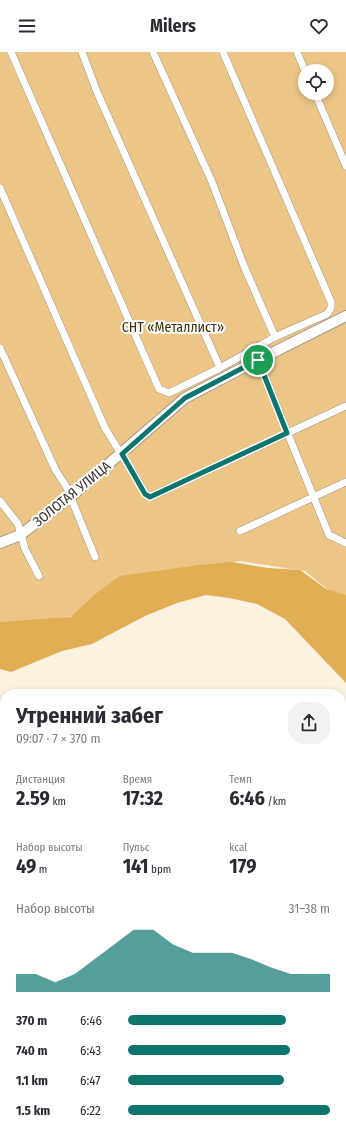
<!DOCTYPE html>
<html lang="ru">
<meta charset="utf-8">
<style>
body{margin:0;font-family:"Fira Sans Condensed",sans-serif;background:#f2f2f3;color:#2b2b33;height:100vh;display:flex;flex-direction:column;font-size:15px;white-space:nowrap}
*{box-sizing:border-box;margin:0}
p{font-size:13px;color:#7c7c81}
.icon{flex:none;width:22px;height:22px;fill:none;stroke:currentColor;stroke-width:2;stroke-linecap:round;stroke-linejoin:round}
.map{position:relative;flex:1;overflow:hidden}
.details{position:absolute;left:0px;top:637px;width:346px;height:444px;display:flex;flex-direction:column;background:#fff;border-radius:16px 16px 0 0;box-shadow:0 2px 6px #0003}
.details>*{flex:none}
.tools{position:absolute;left:298px;top:12px;display:grid;gap:8px}
.tools a{display:grid;place-items:center;width:36px;height:36px;border-radius:50%;background:#fff;box-shadow:0 2px 6px #0003;font-size:20px}
.pin{position:absolute;display:grid;place-items:center;width:34px;height:34px;color:#fff;margin:-17px;border:2px solid #fff;border-radius:50%;box-shadow:0 1px 4px #0007}
.round{display:grid;place-items:center;flex:none;width:42px;height:42px;border-radius:16px;background:#f2f2f3}
.headline{display:flex;align-items:center;justify-content:space-between;height:68px;padding:0 16px}
h1{font-size:22px;font-weight:700;line-height:30px}
.figures{display:grid;grid-template-columns:repeat(3,1fr);gap:6px;height:68px;padding:4px 16px}
.figures div{display:grid;align-content:center}
.figures b{font-size:20px;font-weight:700}
.figures small{font-size:11px;font-weight:400}
.figures p{font-size:11px}
.chart{height:112px;padding:8px 16px}
.chart p{display:flex;justify-content:space-between}
.chart svg{width:100%;height:72px;margin-top:4px;fill:#0f766e;opacity:.7}
ul{padding:0 16px;list-style:none;font-size:13px}
li{display:grid;grid-template-columns:64px 48px 1fr;align-items:center;height:30px}
li i{height:10px;border-radius:5px;background:#0f766e}
header{display:flex;justify-content:space-between;align-items:center;height:52px;padding:0 16px;background:#fff;font-size:18px;font-weight:700}
.map>svg:first-child{display:block}
.built{fill:#fbe8cb}
.green{fill:#ecc587;fill-rule:evenodd}
.water{fill:#e1ae56}
.lines{fill:none;stroke-linecap:round;stroke-linejoin:round}
.street-casing{stroke:#a2957f;stroke-width:8}
.secondary-casing{stroke:#a2957f;stroke-width:12}
.street{stroke:#fff;stroke-width:7}
.secondary{stroke:#fff;stroke-width:10}
.rail{stroke:#746c61;stroke-width:2.5}
.route-casing{stroke:#fff;stroke-width:8}
.route{stroke:#0f766e;stroke-width:5}
.labels{text-anchor:middle;dominant-baseline:central;stroke-width:4;stroke-linejoin:round;paint-order:stroke}
.park-label{font-size:14px;fill:#432e07;stroke:#fff}
.street-label{font-size:14px;fill:#3b352c;stroke:#fff}
</style>
<header><svg class="icon" aria-label="menu" viewBox="0 0 24 24"><path d="M4 6h16M4 12h16M4 18h16"/></svg>Milers<svg class="icon" aria-label="heart" viewBox="0 0 24 24"><path d="M12 20l-8-8c-3-5 5-10 8-4 3-6 11-1 8 4z"/></svg></header>
<div class="map">
<svg width="346" height="1081" viewBox="0 0 346 1081">
<rect width="100%" height="100%" fill="#fdf1df"/>
<!-- built -->
<polygon class="built" points="5,813 5,868 0,870 0,815"/>
<!-- green -->
<g class="green">
<path d="M 0,0 L 346,0 L 346,549 L 339,547 L 305,519 L 240,509 L 118,532 L 83,561 L 44,572 L 0,576 ZM 305,19 L 327,19 L 327,41 L 305,41 Z"/>
<polygon points="341,902 346,913 346,963 341,965"/>
</g>
<!-- water -->
<polygon class="water" points="232,510 268,516 300,518 326,537 346,543 346,631 285,567 257,552 229,546 206,543 177,551 145,564 92,592 62,599 11,620 0,617 0,570 71,565 94,543 120,524 199,513"/>
<g class="lines">
<defs>
<g id="street">
<polyline points="11,0 159,337 169,341 220,316 97,40 82,0"/>
<polyline points="153,0 212,130 244,214 275,285 220,316"/>
<polyline points="223,0 331,250 331,256 327,262 275,285"/>
<polyline points="297,0 305,19"/>
<polyline points="315,41 346,114"/>
<polyline points="0,136 105,376 147,444 150,445 346,354"/>
<polyline points="0,296 55,417 67,436 95,505"/>
<polyline points="258,308 329,483 346,491"/>
<polyline points="0,449 18,472 25,497 39,524"/>
<polyline points="240,479 346,430"/>
<polyline points="0,875 5,873"/>
<polyline points="0,892 5,890"/>
</g>
<g id="secondary">
<polyline points="0,491 20,483 70,445 185,346 258,308 346,264"/>
<polyline points="341,973 346,970"/>
<polyline points="0,1032 5,1043"/>
<polyline points="20,1076 22,1081"/>
<polyline points="195,1081 202,1076"/>
</g>
</defs>
<!-- street casing -->
<use href="#street" class="street-casing"/>
<!-- secondary casing -->
<use href="#secondary" class="secondary-casing"/>
<!-- street -->
<use href="#street" class="street"/>
<!-- secondary -->
<use href="#secondary" class="secondary"/>
<!-- rail -->
<g class="rail">
<polyline points="341,987 346,985"/>
<polyline points="341,1074 346,1072"/>
<polyline points="223,1081 229,1076"/>
<polyline points="326,1081 336,1076"/>
<polyline points="343,1081 346,1080"/>
</g>
</g>
<g class="lines">
<defs>
<polygon id="route" points="258,308 287,381 150,445 145,442 122,402 185,346"/>
</defs>
<!-- route casing -->
<use href="#route" class="route-casing"/>
<!-- route -->
<use href="#route" class="route"/>
</g>
<g class="labels">
<!-- park labels -->
<g class="park-label">
<text x="173" y="275">СНТ «Металлист»</text>
</g>
<!-- street labels -->
<g class="street-label">
<text transform="translate(72 442) rotate(-39)">ЗОЛОТАЯ УЛИЦА</text>
</g>
</g>
</svg>
<div class="tools">
<a><svg class="icon" aria-label="locate" viewBox="0 0 24 24"><circle cx="12" cy="12" r="6"/><path d="M12 2v4M12 18v4M2 12h4M18 12h4"/></svg></a>
</div>
<div class="pin" style="left:258px;top:308px;background:#1e9e55"><svg class="icon" aria-label="arrive" viewBox="0 0 24 24"><path d="M6 21V4h12l-3 4 3 4H6"/></svg></div>
<section class="details">
<div class="headline"><div><h1>Утренний забег</h1><p>09:07 · 7 × 370 m</p></div><a class="round"><svg class="icon" aria-label="share" viewBox="0 0 24 24"><path d="M12 15V3M7 8l5-5 5 5M5 13v7h14v-7"/></svg></a></div>
<div class="figures">
<div><p>Дистанция</p><b>2.59<small> km</small></b></div>
<div><p>Время</p><b>17:32</b></div>
<div><p>Темп</p><b>6:46<small> /km</small></b></div>
</div>
<div class="figures">
<div><p>Набор высоты</p><b>49<small> m</small></b></div>
<div><p>Пульс</p><b>141<small> bpm</small></b></div>
<div><p>kcal</p><b>179</b></div>
</div>
<div class="chart"><p><span>Набор высоты</span>31–38 m</p>
<svg viewBox="0 0 160 44" preserveAspectRatio="none"><path d="M0 44V33L10 33L20 38L30 33L40 24L50 15L60 6L70 6L80 15L90 20L100 20L110 20L120 24L130 29L140 33L150 33L160 33V44z"/></svg>
</div>
<ul>
<li><b>370 m</b>6:46<i style="width:78%"></i></li>
<li><b>740 m</b>6:43<i style="width:80%"></i></li>
<li><b>1.1 km</b>6:47<i style="width:77%"></i></li>
<li><b>1.5 km</b>6:22<i style="width:100%"></i></li>
</ul>
</section>
</div>
